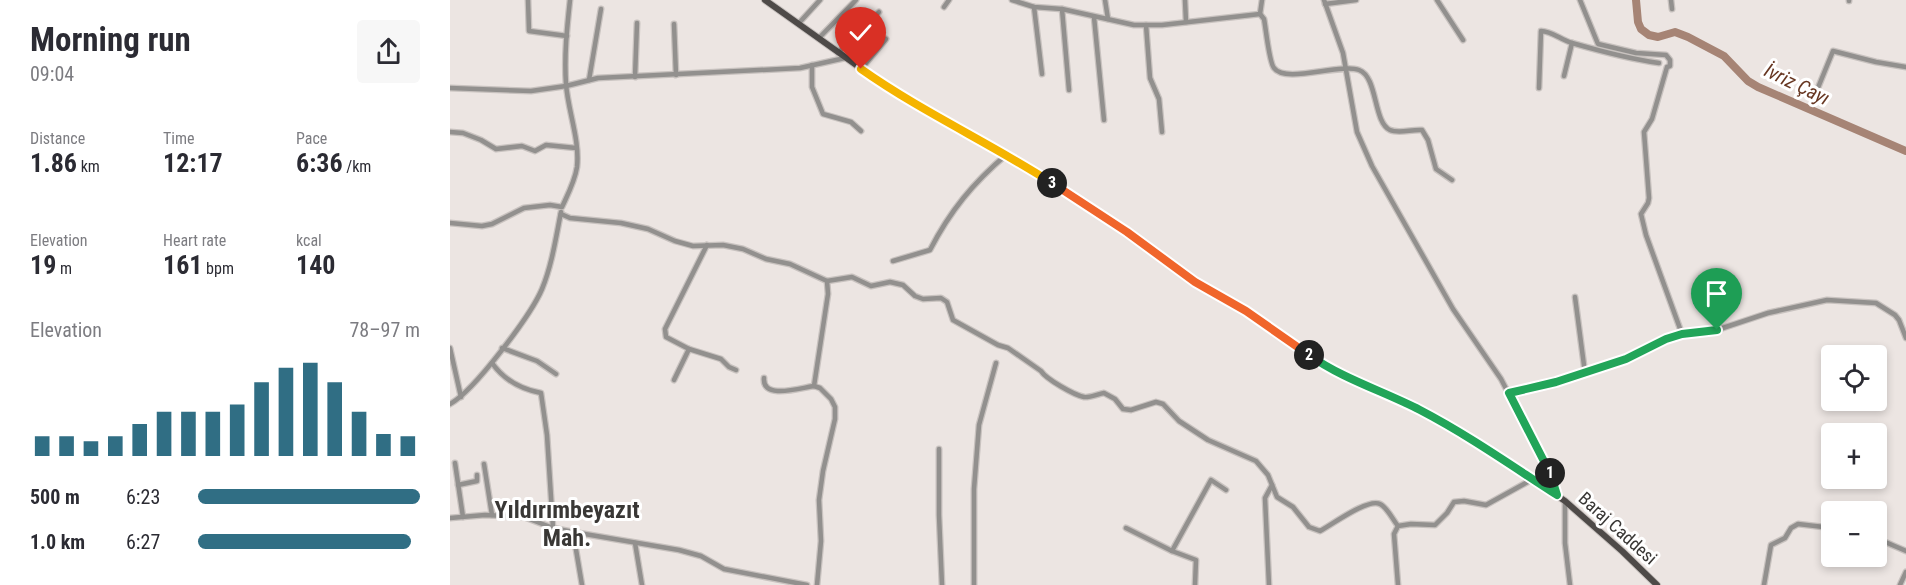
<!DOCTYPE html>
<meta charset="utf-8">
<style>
body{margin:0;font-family:"Roboto Condensed",sans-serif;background:#f7f7f7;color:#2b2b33;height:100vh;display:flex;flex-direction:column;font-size:22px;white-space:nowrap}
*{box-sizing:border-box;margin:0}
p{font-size:20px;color:#7c7c81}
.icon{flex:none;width:33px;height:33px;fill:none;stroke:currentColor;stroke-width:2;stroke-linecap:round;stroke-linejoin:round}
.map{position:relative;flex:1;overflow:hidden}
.sheet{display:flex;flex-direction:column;background:#fff;width:450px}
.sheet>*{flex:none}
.tools{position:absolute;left:1371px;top:345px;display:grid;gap:12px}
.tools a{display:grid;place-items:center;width:66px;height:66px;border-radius:6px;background:#fff;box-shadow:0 3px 9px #0003;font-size:30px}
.pin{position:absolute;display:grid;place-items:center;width:51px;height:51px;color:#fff;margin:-62px -26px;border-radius:50% 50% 50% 0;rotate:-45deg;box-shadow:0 0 6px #0007}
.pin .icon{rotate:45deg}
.km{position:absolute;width:30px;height:30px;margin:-15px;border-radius:50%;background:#222;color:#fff;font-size:16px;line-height:30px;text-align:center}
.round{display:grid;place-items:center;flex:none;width:63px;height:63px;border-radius:6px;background:#f7f7f7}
.head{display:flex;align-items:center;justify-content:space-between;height:102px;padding:0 30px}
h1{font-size:33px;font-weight:700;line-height:45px}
.metrics{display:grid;grid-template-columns:repeat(3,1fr);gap:9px;height:102px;padding:6px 30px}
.metrics div{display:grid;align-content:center}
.metrics b{font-size:26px;font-weight:700}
.metrics small{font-size:16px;font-weight:400}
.metrics p{font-size:16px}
.chart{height:168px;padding:12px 30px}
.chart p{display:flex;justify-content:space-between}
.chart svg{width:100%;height:108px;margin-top:6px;stroke:#306e84;stroke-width:6}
ul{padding:0 30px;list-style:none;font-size:20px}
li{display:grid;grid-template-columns:96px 72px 1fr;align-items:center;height:45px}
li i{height:15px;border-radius:8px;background:#306e84}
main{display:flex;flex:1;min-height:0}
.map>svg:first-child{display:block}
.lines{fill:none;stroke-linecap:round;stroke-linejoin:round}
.river{stroke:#a68475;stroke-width:8}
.minor-casing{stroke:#c8c2bf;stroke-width:7}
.major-casing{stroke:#c8c2bf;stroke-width:8}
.minor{stroke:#92908e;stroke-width:4.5}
.major{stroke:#4e4a48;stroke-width:6}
.split-1-casing{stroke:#fff;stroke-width:12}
.split-2-casing{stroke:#fff;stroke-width:12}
.split-3-casing{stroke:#fff;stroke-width:12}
.split-4-casing{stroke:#fff;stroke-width:12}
.split-1{stroke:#22a559;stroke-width:8}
.split-2{stroke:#22a559;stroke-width:8}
.split-3{stroke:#f0652b;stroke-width:8}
.split-4{stroke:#f5b400;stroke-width:8}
.labels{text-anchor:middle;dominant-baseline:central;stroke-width:6;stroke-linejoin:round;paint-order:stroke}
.street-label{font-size:18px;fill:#393735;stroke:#fff}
.water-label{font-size:20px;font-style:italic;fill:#673621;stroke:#fff}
.district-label{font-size:24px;font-weight:bold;fill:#393735;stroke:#fff}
</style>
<main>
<section class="sheet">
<div class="head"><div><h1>Morning run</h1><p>09:04</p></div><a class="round"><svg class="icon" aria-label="share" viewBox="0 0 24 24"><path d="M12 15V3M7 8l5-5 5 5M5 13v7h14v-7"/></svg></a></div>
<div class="metrics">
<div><p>Distance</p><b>1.86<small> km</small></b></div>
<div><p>Time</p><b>12:17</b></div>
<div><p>Pace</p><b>6:36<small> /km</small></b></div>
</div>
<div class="metrics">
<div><p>Elevation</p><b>19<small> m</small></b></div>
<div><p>Heart rate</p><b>161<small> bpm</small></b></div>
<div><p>kcal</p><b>140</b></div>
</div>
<div class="chart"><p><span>Elevation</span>78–97 m</p>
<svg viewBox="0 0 160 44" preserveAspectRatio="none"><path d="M5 44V36M15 44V36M25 44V38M35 44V36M45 44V31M55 44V26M65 44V26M75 44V26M85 44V23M95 44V14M105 44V8M115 44V6M125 44V14M135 44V26M145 44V35M155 44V36"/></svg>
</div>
<ul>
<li><b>500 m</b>6:23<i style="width:100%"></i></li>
<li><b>1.0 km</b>6:27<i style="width:96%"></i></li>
</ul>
</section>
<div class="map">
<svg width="1456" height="585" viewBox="0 0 1456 585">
<rect width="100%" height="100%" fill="#ece5e2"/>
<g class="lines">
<!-- river -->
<polyline class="river" points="1186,0 1188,22 1191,29 1199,35 1208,37 1225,32 1238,37 1274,56 1298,81 1308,87 1456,151"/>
<defs>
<g id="minor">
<polyline points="78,0 79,31 117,36"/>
<path d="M 562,0 L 584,7 L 612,9 L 684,25 L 712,25 L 810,14 L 814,19 C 816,29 819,62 824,68 C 835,84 890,63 909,70 C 928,77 923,122 940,130 C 949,134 962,129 972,130 L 978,140 L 986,169 L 1002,180"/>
<polyline points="655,0 658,19"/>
<polyline points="735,0 736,22"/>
<polyline points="874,0 893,53 907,132 922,166 1003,309 1051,379 1102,477 1107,495"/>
<polyline points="987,0 1013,40"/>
<polyline points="1130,0 1148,44 1186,53 1216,55 1220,60 1220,66 1217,67 1202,119 1194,132 1199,198 1198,203 1191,214 1196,235 1232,334"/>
<polyline points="1221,0 1222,9"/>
<polyline points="1399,0 1399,1"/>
<polyline points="875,4 906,0"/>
<polyline points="494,7 499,0"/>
<polyline points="584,7 592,74"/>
<polyline points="612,9 619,90"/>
<polyline points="810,14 812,0"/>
<polyline points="644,17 654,120"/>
<polyline points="349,23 370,0"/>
<polyline points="224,24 226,75"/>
<polyline points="696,25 700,78 709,99 712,132"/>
<polyline points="369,38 406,0"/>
<polyline points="388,53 429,12"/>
<polyline points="362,65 362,87 373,114 401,122 411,131"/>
<polyline points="411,69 436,39"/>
<polyline points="1114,76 1122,43"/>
<polyline points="185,77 187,23"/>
<polyline points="139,80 151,9"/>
<polyline points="0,88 81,91 116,86 148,78 350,68 395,58"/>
<path d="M 1089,88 L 1091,31 C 1102,31 1111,40 1122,43 C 1150,51 1180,59 1209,63"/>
<polyline points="1363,100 1383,51 1426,62 1456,67"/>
<polyline points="0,132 13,133 31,140 46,149 72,146 85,151 96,145 126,148"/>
<polyline points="111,214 120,218 171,223 198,229 225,241 243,246 273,245 293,249 316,259 340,264 377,281 378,294 364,386 370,388 381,399 385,407 385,419 373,471 369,500 371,541 367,585"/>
<path d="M 0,223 L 32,226 L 42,224 L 74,208 L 100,205 L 112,207 C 118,194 125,181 127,167 C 130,140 118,111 116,84 C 114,56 117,28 120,0"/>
<polyline points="257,245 215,329 216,337 239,349 271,359 279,367 286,370"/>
<path d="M 443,261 L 480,250 C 500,211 523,183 557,154"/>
<path d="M 377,281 L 402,277 L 421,286 L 440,282 L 453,285 L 465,296 L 473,299 L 491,298 L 497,302 L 503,320 L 548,345 L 558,348 L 591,371 C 596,379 624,395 634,397 C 639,398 648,394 654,393 L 665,399 L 673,409 L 681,410 L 706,402 L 713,404 L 729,421 L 758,440 L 806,461 L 818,475 L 827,497 L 843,507 L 859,527 L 870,531 C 883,524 918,498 930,504 C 937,507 943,520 948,526"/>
<polyline points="1125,297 1135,373"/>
<polyline points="0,348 11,397"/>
<polyline points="52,348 87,361 106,374"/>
<path d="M 42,363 C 54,380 70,389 91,393 L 97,435 L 103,528"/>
<path d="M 314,378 C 312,400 350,388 364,386"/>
<polyline points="224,380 239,349"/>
<polyline points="1059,393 1105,382 1176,359 1216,339 1232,334 1267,330 1318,313 1377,300 1426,303 1445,315 1449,320 1456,338"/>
<path d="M 0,404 C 24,391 81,315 92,289 C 102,265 106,237 111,212"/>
<polyline points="489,449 489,515 492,585"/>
<polyline points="5,463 13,517"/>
<polyline points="34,464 42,515"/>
<polyline points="8,485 27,481 27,475"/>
<polyline points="1115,501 1115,543 1120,585"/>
<polyline points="0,518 35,515 74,517 103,528 123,532 229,550 251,556 274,569 357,585"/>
<polyline points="676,528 722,551 746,560 745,585"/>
<polyline points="123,532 132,585"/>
<polyline points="1426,538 1456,551"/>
<polyline points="185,543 192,585"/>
<polyline points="722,551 761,480 776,490"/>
<polyline points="524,585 524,489 529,425 546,363"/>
<polyline points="819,585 815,498 822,485"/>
<polyline points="948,585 944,534 948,526 961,524 985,525 997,513 1004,502 1014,501 1036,505 1083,479"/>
<polyline points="1314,585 1321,545 1335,538 1341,528 1348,524 1382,528"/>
<polyline points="1450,585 1456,572"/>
</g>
<polyline id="major" points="315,0 433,84 586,173 677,232 745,282 811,321 873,365 980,416 1060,464 1115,501 1172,551 1207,585"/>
</defs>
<!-- minor casing -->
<use href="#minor" class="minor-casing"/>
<!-- major casing -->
<use href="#major" class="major-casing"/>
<!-- minor -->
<use href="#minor" class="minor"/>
<!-- major -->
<use href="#major" class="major"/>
</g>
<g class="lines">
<defs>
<polyline id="split-1" points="1100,473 1059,393 1106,382 1176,359 1216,339 1232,334 1267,330"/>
<path id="split-2" d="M 859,355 C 893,379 933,391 970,410 C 1018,435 1062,466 1107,495 L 1100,473"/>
<polyline id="split-3" points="602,183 677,232 745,282 796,311 859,355"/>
<path id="split-4" d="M 411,69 C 472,112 540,143 602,183"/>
</defs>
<!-- split-1 casing -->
<use href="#split-1" class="split-1-casing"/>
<!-- split-2 casing -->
<use href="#split-2" class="split-2-casing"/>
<!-- split-3 casing -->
<use href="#split-3" class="split-3-casing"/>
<!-- split-4 casing -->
<use href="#split-4" class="split-4-casing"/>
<!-- split-1 -->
<use href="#split-1" class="split-1"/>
<!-- split-2 -->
<use href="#split-2" class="split-2"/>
<!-- split-3 -->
<use href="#split-3" class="split-3"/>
<!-- split-4 -->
<use href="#split-4" class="split-4"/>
</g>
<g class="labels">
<!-- street labels -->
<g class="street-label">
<text transform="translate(1168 528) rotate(42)">Baraj Caddesi</text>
</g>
<!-- water labels -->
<g class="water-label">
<text transform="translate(1347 84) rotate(26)">İvriz Çayı</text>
</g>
<!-- district labels -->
<g class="district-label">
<text x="117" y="510">Yıldırımbeyazıt<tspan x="117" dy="28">Mah.</tspan></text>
</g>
</g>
</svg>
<div class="tools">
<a><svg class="icon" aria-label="locate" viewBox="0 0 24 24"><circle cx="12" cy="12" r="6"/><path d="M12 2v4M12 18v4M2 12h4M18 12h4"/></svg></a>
<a>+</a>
<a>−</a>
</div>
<div class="pin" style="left:1267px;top:330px;background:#1e9e55"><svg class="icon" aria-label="arrive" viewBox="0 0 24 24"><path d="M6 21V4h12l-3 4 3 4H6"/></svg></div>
<div class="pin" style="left:411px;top:69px;background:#d93025"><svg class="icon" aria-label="check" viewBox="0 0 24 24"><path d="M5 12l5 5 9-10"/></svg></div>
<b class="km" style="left:1100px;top:473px">1</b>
<b class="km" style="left:859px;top:355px">2</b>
<b class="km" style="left:602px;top:183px">3</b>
</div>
</main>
